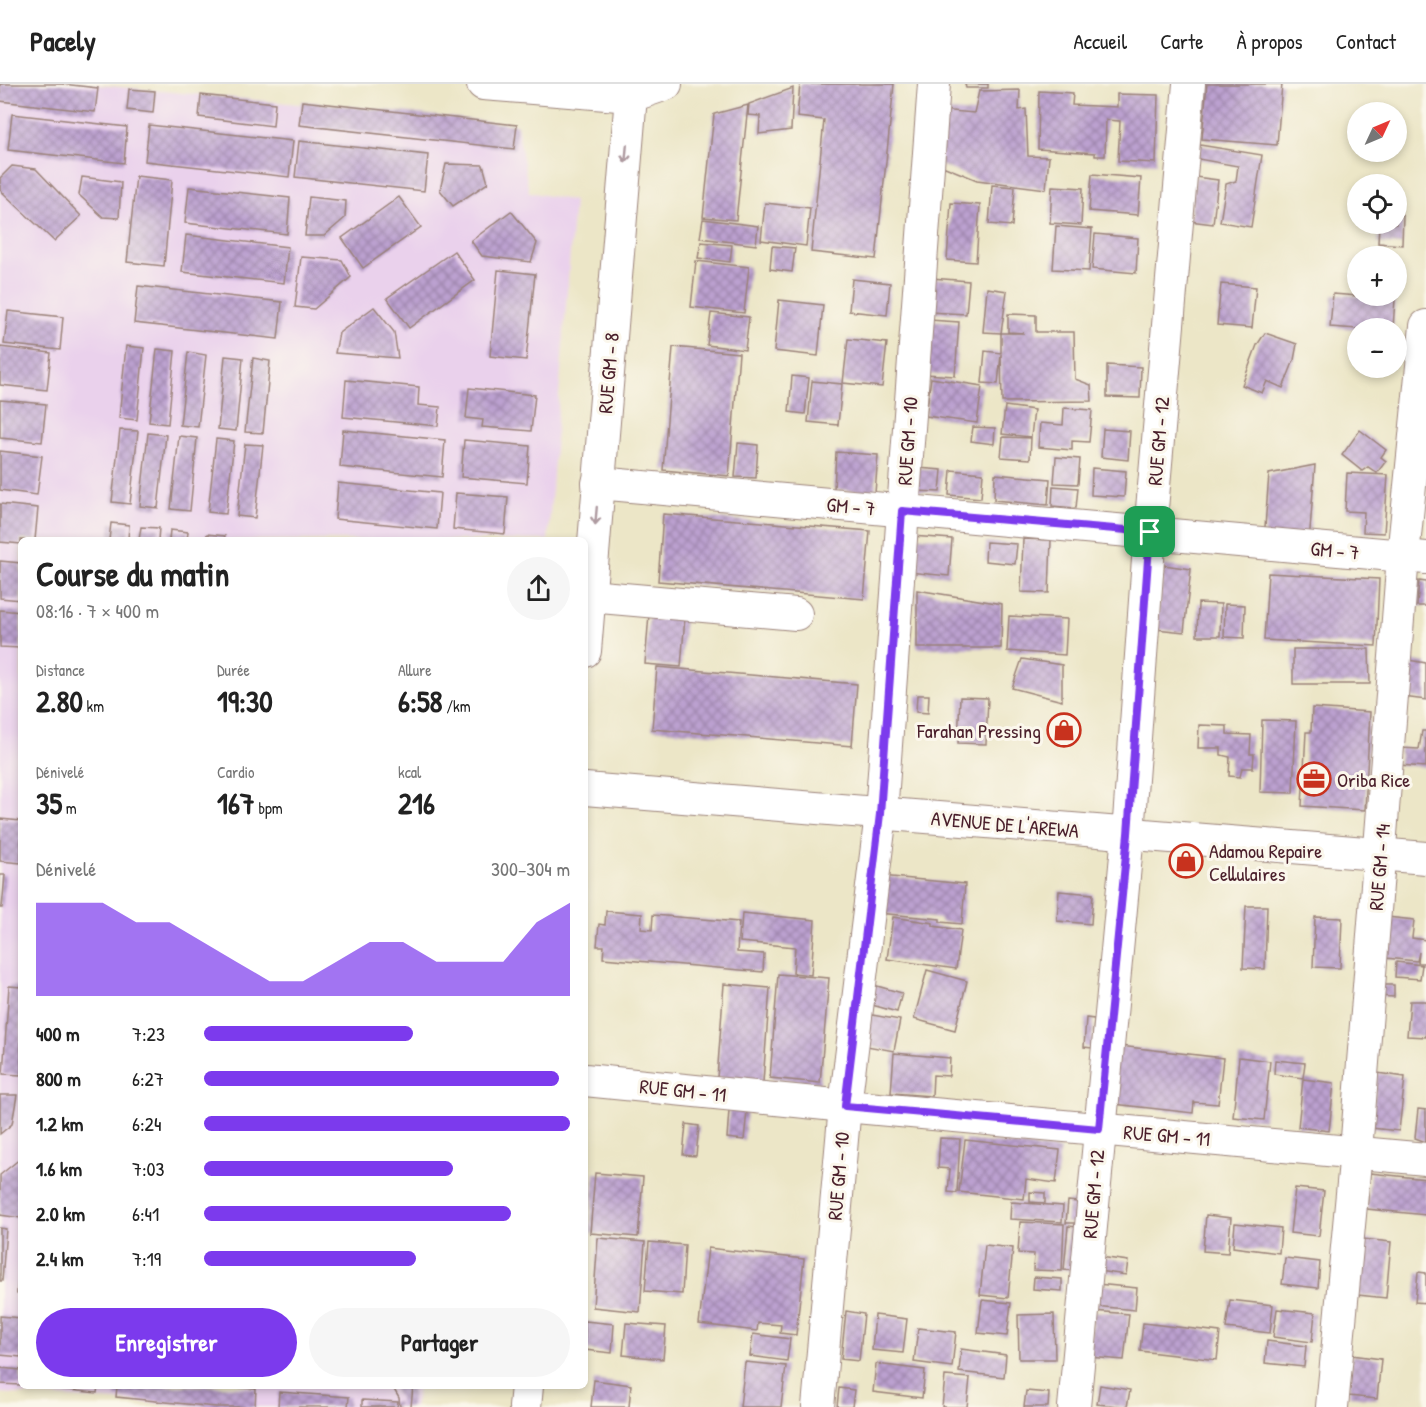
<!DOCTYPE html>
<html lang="fr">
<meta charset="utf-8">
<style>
body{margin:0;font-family:"Patrick Hand",sans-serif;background:#f6f6f6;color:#222;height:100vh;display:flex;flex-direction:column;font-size:22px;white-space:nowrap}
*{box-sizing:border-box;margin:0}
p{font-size:20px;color:#767676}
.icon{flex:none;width:33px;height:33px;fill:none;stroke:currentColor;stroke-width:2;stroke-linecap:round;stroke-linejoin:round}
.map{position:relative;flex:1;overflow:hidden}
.sheet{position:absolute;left:18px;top:453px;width:570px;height:852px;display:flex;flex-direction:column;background:#fff;border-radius:9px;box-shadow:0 3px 9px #0003}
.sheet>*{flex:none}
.needle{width:39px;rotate:46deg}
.controls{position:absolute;left:1347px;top:18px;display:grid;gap:12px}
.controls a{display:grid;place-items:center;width:60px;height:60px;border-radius:50%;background:#fff;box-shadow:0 3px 9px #0003;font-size:30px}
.pin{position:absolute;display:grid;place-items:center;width:51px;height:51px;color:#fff;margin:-26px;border-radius:12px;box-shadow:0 3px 9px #0006}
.round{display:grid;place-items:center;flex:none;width:63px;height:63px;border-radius:32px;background:#f6f6f6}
.summary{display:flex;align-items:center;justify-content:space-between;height:102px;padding:0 18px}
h1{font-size:33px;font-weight:700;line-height:45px}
.metrics{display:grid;grid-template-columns:repeat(3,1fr);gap:9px;height:102px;padding:6px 18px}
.metrics div{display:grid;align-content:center}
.metrics b{font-size:30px;font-weight:700}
.metrics small{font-size:16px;font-weight:400}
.metrics p{font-size:16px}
.chart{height:168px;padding:12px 18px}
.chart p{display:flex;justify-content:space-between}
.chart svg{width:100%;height:108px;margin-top:6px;fill:#7c3aed;opacity:.7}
.button{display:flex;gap:12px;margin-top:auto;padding:12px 18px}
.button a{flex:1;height:69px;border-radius:36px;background:#7c3aed;color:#fff;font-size:24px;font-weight:700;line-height:69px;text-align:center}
.button a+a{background:#f6f6f6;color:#222}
ul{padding:0 18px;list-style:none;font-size:20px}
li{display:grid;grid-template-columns:96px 72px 1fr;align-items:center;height:45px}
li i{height:15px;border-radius:8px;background:#7c3aed}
header{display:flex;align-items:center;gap:36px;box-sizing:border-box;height:84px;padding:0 30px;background:#fff;border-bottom:2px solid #e0e0e0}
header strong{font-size:28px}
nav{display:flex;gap:33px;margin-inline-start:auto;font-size:21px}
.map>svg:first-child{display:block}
.built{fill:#ead1ec}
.building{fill:url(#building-cross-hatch)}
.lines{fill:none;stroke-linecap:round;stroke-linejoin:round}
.minor-casing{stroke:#9b8279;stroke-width:34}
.minor{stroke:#fff;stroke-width:32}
.oneway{stroke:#ae9aa0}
.route-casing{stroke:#fff;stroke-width:12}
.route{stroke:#7c3aed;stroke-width:8}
.labels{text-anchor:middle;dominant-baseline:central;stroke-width:6;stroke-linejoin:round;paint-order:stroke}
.street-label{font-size:20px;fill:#4a1f2b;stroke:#fbf7ec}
.poi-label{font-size:20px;fill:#4a1f2b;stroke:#fbf7ec;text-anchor:start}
</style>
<header>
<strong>Pacely</strong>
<nav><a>Accueil</a><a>Carte</a><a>À propos</a><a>Contact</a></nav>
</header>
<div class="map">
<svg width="1426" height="1323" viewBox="0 0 1426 1323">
<defs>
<pattern id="building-cross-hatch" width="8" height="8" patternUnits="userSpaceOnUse" patternTransform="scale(1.5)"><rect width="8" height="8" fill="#bca1d0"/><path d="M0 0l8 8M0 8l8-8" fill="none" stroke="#9b83a9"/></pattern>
</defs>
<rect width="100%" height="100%" fill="#fbf7ec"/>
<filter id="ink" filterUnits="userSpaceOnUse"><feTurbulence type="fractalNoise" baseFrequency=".0167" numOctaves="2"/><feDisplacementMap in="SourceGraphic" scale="12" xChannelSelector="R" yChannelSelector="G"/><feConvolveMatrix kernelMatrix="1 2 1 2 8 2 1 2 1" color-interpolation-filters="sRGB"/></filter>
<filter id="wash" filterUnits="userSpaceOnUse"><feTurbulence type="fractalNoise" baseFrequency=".008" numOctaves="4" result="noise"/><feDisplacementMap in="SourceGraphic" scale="24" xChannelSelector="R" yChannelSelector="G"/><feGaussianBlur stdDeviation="1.35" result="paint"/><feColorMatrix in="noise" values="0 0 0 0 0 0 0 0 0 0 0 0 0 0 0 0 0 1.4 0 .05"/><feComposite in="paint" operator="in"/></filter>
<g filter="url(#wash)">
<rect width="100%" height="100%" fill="#ece6c7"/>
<!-- built -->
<polygon class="built" points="0,0 87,0 517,41 529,108 574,117 548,456 21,456 21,1302 419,1302 414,1323 209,1323 0,1309"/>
<g id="blocks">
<!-- building -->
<g class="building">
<polygon points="0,0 62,0 98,4 95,28 0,17"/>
<polygon points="800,0 894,0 876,175 811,168 824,36 797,33"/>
<polygon points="965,0 988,0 988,4 966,4"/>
<polygon points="1207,0 1282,0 1277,61 1202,55"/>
<polygon points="793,4 791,46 759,50 760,32 748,31 749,20"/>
<polygon points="129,5 155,7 153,29 127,26"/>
<polygon points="1020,6 1019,26 1026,25 1028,72 1049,73 1046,105 977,96 940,81 941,26 974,29 979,7"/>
<polygon points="1039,7 1073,9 1072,21 1117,23 1117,10 1158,11 1156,79 1118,77 1120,37 1106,36 1105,72 1095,72 1095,69 1038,65"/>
<polygon points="201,11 275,19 273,42 199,33"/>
<polygon points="302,17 517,41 514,65 299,41"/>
<polygon points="748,21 736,136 703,133 714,30"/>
<polygon points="12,30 127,43 124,79 8,66"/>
<polygon points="149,41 293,57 289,93 145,77"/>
<polygon points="299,57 428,71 424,107 295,93"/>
<polygon points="1200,61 1262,71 1251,143 1220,138 1226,100 1236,97 1238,82 1198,75"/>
<polygon points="446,80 483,81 488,99 453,122 440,106"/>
<polygon points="12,82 36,85 81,132 54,157 0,106 0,94"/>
<polygon points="1092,90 1141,94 1138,131 1089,127"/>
<polygon points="136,92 172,96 164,182 127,178"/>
<polygon points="82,93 121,98 119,134 103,133 79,111"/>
<polygon points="1195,93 1218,96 1213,140 1190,137"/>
<polygon points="992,101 1015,103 1012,142 989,140"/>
<polygon points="1052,102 1083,104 1081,141 1050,139"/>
<polygon points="189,103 290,114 287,150 185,139"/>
<polygon points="309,113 346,117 345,134 324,152 305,152"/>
<polygon points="399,113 421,143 363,184 342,154"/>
<polygon points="765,119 810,124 806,162 761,156"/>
<polygon points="951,119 980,121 976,178 947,176"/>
<polygon points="511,127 537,159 531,178 482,172 471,157"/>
<polygon points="1396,130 1403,131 1402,161 1378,159 1379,140 1396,140"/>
<polygon points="703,135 758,142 756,161 700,154"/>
<polygon points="1056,142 1092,145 1089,187 1053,185"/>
<polygon points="1095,150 1138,154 1136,189 1092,185"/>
<polygon points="186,151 288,163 284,199 182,188"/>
<polygon points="701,158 732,161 730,178 698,174"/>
<polygon points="772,162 795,164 792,188 770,185"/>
<polygon points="454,167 475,196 409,244 387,214"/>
<polygon points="301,173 342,176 351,193 314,225 295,223"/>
<polygon points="696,177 749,183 744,229 691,223"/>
<polygon points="498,186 535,190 526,276 490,272"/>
<polygon points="931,194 969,197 966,230 929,228"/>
<polygon points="852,195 890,199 887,231 849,227"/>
<polygon points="1221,200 1256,203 1252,244 1217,241"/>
<polygon points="138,202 282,218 278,255 134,239"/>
<polygon points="987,204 1007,207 1001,249 983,248"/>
<polygon points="1333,210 1395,215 1393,244 1358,245 1330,243"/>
<polygon points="779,216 823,221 818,272 774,267"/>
<polygon points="374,223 394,248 398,274 335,269 339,249"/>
<polygon points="8,227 63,233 60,266 4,260"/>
<polygon points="711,229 749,233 745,266 707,261"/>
<polygon points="1008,230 1036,231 1036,248 1074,248 1075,295 1091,301 1092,317 1002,318 1001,270 998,300 982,299 985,267 1001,269 1001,249 1024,249 1008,248"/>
<polygon points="929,236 959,238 955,292 925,290"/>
<polygon points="1265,249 1297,260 1294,276 1283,304 1267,297 1262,309 1242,301 1257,261"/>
<polygon points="848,255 887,259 882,303 843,299"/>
<polygon points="126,262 144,264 137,336 119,334"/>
<polygon points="0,263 51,269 47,306 0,301"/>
<polygon points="673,263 739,269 729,392 663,386"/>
<polygon points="157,265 175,267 168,340 149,338"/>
<polygon points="188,268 206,271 198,343 180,341"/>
<polygon points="225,272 243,274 236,347 218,345"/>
<polygon points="253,274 270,277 263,349 245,348"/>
<polygon points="1107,281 1141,283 1140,314 1107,313"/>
<polygon points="792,292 809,294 805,330 789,328"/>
<polygon points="931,294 982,302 977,339 926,332"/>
<polygon points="346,296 419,303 418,321 440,323 438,342 343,333"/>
<polygon points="812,297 842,300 838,341 808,338"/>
<polygon points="469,304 535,311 531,347 482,343 483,336 466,334"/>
<polygon points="0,316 46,320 42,358 0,354"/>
<polygon points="1005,322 1034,326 1031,353 1002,350"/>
<polygon points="1064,324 1092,326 1089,358 1072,357 1072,366 1038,363 1040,339 1063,341"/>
<polygon points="973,343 995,344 994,360 971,357"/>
<polygon points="1103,345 1130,347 1128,376 1101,373"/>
<polygon points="120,346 138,347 130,420 112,418"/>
<polygon points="343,346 445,356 442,393 340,383"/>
<polygon points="1360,346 1386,366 1381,373 1386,377 1377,389 1368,383 1362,387 1342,371"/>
<polygon points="148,349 166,351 158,424 140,422"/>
<polygon points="179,352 197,354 190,427 171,425"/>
<polygon points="1003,353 1031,354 1030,375 1001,373"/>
<polygon points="216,355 234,357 226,430 208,428"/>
<polygon points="464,356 530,362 527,399 461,393"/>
<polygon points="738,359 758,361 756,394 735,393"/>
<polygon points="245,360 263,361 255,434 237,432"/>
<polygon points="0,367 42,372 37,411 0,406"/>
<polygon points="836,368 878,371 875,409 834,405"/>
<polygon points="1056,373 1080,375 1078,400 1054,399"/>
<polygon points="1315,381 1309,459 1264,456 1269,390"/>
<polygon points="918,384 942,386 940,408 916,407"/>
<polygon points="1092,384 1126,387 1124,413 1091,411"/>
<polygon points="951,386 983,389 981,414 949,411"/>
<polygon points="1347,389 1388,391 1384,449 1363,448 1364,428 1345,427"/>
<polygon points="995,390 1050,395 1048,421 994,416"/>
<polygon points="338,399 440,409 437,445 335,435"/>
<polygon points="1053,402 1078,404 1076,424 1052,422"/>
<polygon points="456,409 508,413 505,450 453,445"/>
<polygon points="0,420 38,424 35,456 21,456 21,460 0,458"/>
<polygon points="663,430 870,447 864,515 658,497"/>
<polygon points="111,439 129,441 128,456 109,456"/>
<polygon points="141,443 159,444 158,456 139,456"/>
<polygon points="170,446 188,448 187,456 169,456"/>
<polygon points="207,450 225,452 224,456 206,456"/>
<polygon points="911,452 952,455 949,492 908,488"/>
<polygon points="1023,455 1051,456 1049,509 1021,508"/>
<polygon points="986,458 1017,460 1015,480 985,477"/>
<polygon points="0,477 21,479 21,516 0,514"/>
<polygon points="1164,481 1191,485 1184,548 1156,545"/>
<polygon points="1268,489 1379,495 1376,562 1264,556"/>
<polygon points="1419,497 1426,498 1426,522 1417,522"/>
<polygon points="917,506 1002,520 1001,564 917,564"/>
<polygon points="1198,519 1221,520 1220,552 1197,552"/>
<polygon points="1225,520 1245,521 1244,554 1224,553"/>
<polygon points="0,526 21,528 21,564 0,563"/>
<polygon points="649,530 685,533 681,583 645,580"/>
<polygon points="1009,532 1067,535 1065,571 1007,567"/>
<polygon points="1293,565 1369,565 1370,600 1293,600"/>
<polygon points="1022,575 1062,581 1062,617 1012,604"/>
<polygon points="1408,576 1426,579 1426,616 1403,613"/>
<polygon points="657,583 857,600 852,662 652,645"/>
<polygon points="917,611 929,611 928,629 916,628"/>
<polygon points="960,613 988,614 986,660 958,659"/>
<polygon points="1312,624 1370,628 1365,726 1302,722 1306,648 1311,648"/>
<polygon points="1262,636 1296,637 1293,709 1260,708"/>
<polygon points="1199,641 1227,642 1227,650 1251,651 1250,670 1254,670 1253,684 1242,684 1240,693 1229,692 1230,673 1221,671 1221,664 1198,664"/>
<polygon points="1422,647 1426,647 1426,683 1399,681 1400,664 1419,665"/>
<polygon points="0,735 21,737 21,779 0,777"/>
<polygon points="0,791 5,791 2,824 0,824"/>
<polygon points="881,792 965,800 962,840 940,838 940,835 878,829"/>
<polygon points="1059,807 1093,810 1091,840 1057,837"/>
<polygon points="1246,822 1267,822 1265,885 1243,884"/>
<polygon points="606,827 642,830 641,845 652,846 653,831 739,838 737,868 764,870 763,888 603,874 604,862 597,862 599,840 605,841"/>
<polygon points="742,829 815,836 811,891 793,889 795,863 740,858"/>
<polygon points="893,833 933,839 933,842 961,846 956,885 887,875"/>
<polygon points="1315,833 1342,834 1340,884 1313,883"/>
<polygon points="1387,833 1414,836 1412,854 1426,856 1426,879 1418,879 1419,868 1417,877 1385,874"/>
<polygon points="1396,878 1422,881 1420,895 1395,893"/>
<polygon points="927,886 967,897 955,946 914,935"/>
<polygon points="778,890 829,894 820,999 770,994"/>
<polygon points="724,900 770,904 763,998 717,994"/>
<polygon points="870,900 902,909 897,928 865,919"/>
<polygon points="1378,901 1394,901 1394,913 1377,912"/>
<polygon points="9,902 21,903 21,991 3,990"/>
<polygon points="1410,917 1426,917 1426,953 1407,952"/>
<polygon points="867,930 900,936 894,967 861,961"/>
<polygon points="1086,934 1094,935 1092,964 1084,963"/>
<polygon points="1111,961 1223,974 1218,1020 1194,1018 1193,1029 1105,1019"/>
<polygon points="894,969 950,974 949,992 933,991 932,1012 891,1009"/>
<polygon points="1239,973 1270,977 1264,1036 1233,1033"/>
<polygon points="1275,976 1305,979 1303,994 1274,990"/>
<polygon points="1377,989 1405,993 1399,1047 1371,1044"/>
<polygon points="1303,995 1334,999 1329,1047 1298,1043"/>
<polygon points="0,1011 17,1011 12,1040 0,1050"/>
<polygon points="1418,1025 1426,1026 1426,1058 1415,1054"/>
<polygon points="729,1026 747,1027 744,1056 727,1054"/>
<polygon points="686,1040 699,1042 696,1072 683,1071"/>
<polygon points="940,1054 960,1055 957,1109 948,1108 950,1085 938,1084"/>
<polygon points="965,1056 1060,1066 1056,1099 1026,1095 1024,1115 959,1108"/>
<polygon points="21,1074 21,1134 0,1131 0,1091"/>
<polygon points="595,1089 643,1093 638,1153 590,1149"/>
<polygon points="1370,1089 1426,1095 1426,1131 1367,1125"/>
<polygon points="1295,1104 1324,1107 1319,1152 1290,1149"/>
<polygon points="1030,1108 1045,1109 1045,1119 1030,1118"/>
<polygon points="1068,1117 1077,1118 1076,1139 1066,1139"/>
<polygon points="1011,1118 1063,1122 1062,1138 1010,1135"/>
<polygon points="1206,1131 1231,1134 1228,1169 1203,1167"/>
<polygon points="1020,1138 1064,1140 1062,1187 1033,1186 1034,1170 1018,1169"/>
<polygon points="1235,1139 1281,1144 1279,1169 1233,1163"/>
<polygon points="1068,1142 1078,1143 1075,1187 1064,1186"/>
<polygon points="0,1144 6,1145 2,1197 0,1197"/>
<polygon points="598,1154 645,1158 640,1228 593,1223"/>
<polygon points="1363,1155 1391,1158 1386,1214 1358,1211"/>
<polygon points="649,1158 685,1161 682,1210 645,1207"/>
<polygon points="985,1161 1013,1164 1008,1214 980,1211"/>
<polygon points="708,1164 804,1175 796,1251 780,1249 781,1241 758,1239 757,1247 699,1240"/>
<polygon points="1100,1173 1128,1177 1126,1191 1098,1187"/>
<polygon points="19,1174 21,1174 21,1211 17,1210"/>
<polygon points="1285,1174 1320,1178 1318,1204 1282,1200"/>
<polygon points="1418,1188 1426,1189 1426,1219 1415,1218"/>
<polygon points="1034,1193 1062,1195 1062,1207 1033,1205"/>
<polygon points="1097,1200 1137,1204 1135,1226 1095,1222"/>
<polygon points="982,1216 1011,1219 1007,1252 978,1249"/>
<polygon points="1230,1216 1273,1221 1270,1249 1226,1244"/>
<polygon points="1277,1225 1315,1229 1312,1258 1273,1253"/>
<polygon points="846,1227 864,1230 859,1277 841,1275"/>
<polygon points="1093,1227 1129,1230 1124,1276 1089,1273"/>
<polygon points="1054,1230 1055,1275 1019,1275 1018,1231"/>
<polygon points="875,1231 907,1235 903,1269 872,1266"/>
<polygon points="0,1232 21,1234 21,1273 0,1271"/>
<polygon points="585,1237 614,1240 612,1269 585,1266"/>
<polygon points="626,1239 666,1242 663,1275 623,1271"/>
<polygon points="1143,1239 1220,1248 1217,1276 1140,1267"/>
<polygon points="918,1244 956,1248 952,1283 914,1278"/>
<polygon points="753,1250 790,1255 787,1277 750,1272"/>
<polygon points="1267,1257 1306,1262 1304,1283 1265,1279"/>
<polygon points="961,1265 1006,1271 1004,1293 959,1288"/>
<polygon points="1352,1271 1381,1275 1377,1315 1349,1312"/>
<polygon points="745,1278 786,1282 781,1323 740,1323"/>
<polygon points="876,1280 925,1286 922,1314 873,1308"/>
<polygon points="0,1284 21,1286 21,1301 0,1300"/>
<polygon points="945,1292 970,1294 967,1323 942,1323"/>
<polygon points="594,1296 631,1301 629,1323 591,1323"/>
<polygon points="1100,1301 1130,1306 1127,1323 1097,1320"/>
<polygon points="60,1302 98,1302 97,1309 59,1305"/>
<polygon points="117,1302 223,1302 256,1305 255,1323 216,1323 116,1313"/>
<polygon points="392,1302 413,1302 411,1323 400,1323 399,1314"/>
<polygon points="839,1304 854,1306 852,1323 837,1323"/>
<polygon points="1026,1307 1049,1309 1048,1323 1024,1323"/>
<polygon points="279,1308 349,1313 348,1323 278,1323"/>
<polygon points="362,1316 398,1318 397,1323 362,1323"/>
</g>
</g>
</g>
<g filter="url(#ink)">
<use href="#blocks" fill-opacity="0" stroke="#9b8279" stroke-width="1.5"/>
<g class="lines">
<defs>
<g id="minor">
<polyline points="483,0 631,12 666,0"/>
<polyline points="598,399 1426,474"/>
<polyline points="589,512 796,530"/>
<polyline points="585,567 631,12"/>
<polyline points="585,705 1426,774"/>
<polyline points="585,996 845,1022 1426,1075"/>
<polyline points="525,1323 527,1302"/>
<polyline points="818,1323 845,1022 881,730 934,0"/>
<polyline points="1074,1323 1128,750 1150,448 1189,0"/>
<polyline points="1332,1323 1356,1067 1403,472 1426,242"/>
</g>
</defs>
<!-- minor casing -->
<use href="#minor" class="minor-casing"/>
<!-- minor -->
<use href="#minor" class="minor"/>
</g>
<!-- one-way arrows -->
<defs><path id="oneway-shaft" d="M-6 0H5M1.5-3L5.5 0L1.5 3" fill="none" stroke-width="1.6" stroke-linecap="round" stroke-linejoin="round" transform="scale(1.5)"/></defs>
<g class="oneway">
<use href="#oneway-shaft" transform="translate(626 70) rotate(95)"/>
<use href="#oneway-shaft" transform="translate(596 432) rotate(95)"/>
</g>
</g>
<g class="lines" filter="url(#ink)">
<defs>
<polygon id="route" points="902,427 1150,448 1128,750 1099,1045 845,1022 880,730"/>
</defs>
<!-- route casing -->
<use href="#route" class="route-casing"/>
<!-- route -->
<use href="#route" class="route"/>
</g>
<!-- icons -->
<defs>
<symbol id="shop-ring" viewBox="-11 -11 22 22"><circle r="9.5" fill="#fbf7ec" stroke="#c8321e" stroke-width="1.5"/><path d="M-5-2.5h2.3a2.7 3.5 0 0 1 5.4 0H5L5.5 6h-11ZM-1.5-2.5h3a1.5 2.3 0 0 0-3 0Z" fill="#c8321e"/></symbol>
<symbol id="office-ring" viewBox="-11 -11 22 22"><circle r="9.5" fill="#fbf7ec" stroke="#c8321e" stroke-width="1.5"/><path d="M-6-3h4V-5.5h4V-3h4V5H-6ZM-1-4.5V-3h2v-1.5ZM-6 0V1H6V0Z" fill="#c8321e"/></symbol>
</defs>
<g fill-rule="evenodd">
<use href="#shop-ring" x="1045" y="627" width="38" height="38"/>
<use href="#office-ring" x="1295" y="676" width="38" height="38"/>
<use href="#shop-ring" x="1167" y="758" width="38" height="38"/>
</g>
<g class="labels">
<!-- street labels -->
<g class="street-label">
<text transform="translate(608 289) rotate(-85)">RUE GM - 8</text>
<text transform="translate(907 357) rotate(-86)">RUE GM - 10</text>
<text transform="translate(1158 357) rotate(-85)">RUE GM - 12</text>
<text transform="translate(851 422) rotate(5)">GM - 7</text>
<text transform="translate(1335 466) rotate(5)">GM - 7</text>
<text transform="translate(1005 740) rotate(5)">AVENUE DE L'AREWA</text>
<text transform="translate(1379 783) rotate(-85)">RUE GM - 14</text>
<text transform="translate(683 1006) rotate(6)">RUE GM - 11</text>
<text transform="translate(1167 1051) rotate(5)">RUE GM - 11</text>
<text transform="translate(838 1092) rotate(-85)">RUE GM - 10</text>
<text transform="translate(1093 1110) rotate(-85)">RUE GM - 12</text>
</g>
<!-- poi labels -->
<g class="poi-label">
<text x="1041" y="646" text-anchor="end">Farahan Pressing</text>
<text x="1337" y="695">Oriba Rice</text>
<text x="1209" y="766">Adamou Repaire<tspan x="1209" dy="23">Cellulaires</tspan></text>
</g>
</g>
</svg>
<div class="controls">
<a><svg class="needle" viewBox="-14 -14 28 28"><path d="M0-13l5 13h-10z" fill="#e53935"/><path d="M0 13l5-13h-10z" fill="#767676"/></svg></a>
<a><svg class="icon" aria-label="locate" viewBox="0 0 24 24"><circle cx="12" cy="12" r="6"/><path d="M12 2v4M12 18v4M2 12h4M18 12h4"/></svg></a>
<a>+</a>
<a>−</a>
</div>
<div class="pin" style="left:1150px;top:448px;background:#1e9e55"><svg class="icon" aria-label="arrive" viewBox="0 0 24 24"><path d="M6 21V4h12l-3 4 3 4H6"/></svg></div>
<section class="sheet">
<div class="summary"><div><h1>Course du matin</h1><p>08:16 · 7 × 400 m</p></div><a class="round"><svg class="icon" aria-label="share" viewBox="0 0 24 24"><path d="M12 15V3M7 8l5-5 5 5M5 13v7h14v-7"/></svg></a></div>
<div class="metrics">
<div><p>Distance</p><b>2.80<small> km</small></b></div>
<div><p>Durée</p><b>19:30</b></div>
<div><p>Allure</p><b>6:58<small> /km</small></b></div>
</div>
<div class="metrics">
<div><p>Dénivelé</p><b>35<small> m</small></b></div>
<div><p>Cardio</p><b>167<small> bpm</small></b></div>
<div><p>kcal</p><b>216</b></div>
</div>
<div class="chart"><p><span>Dénivelé</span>300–304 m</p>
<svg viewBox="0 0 160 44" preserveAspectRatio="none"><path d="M0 44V6L10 6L20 6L30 14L40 14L50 22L60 30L70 38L80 38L90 30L100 22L110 22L120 30L130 30L140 30L150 14L160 6V44z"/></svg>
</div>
<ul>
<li><b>400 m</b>7:23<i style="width:57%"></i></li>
<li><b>800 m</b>6:27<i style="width:97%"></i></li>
<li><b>1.2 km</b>6:24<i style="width:100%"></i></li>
<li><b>1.6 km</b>7:03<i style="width:68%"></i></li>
<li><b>2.0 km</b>6:41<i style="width:84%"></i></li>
<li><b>2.4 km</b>7:19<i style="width:58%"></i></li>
</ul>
<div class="button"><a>Enregistrer</a><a>Partager</a></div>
</section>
</div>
